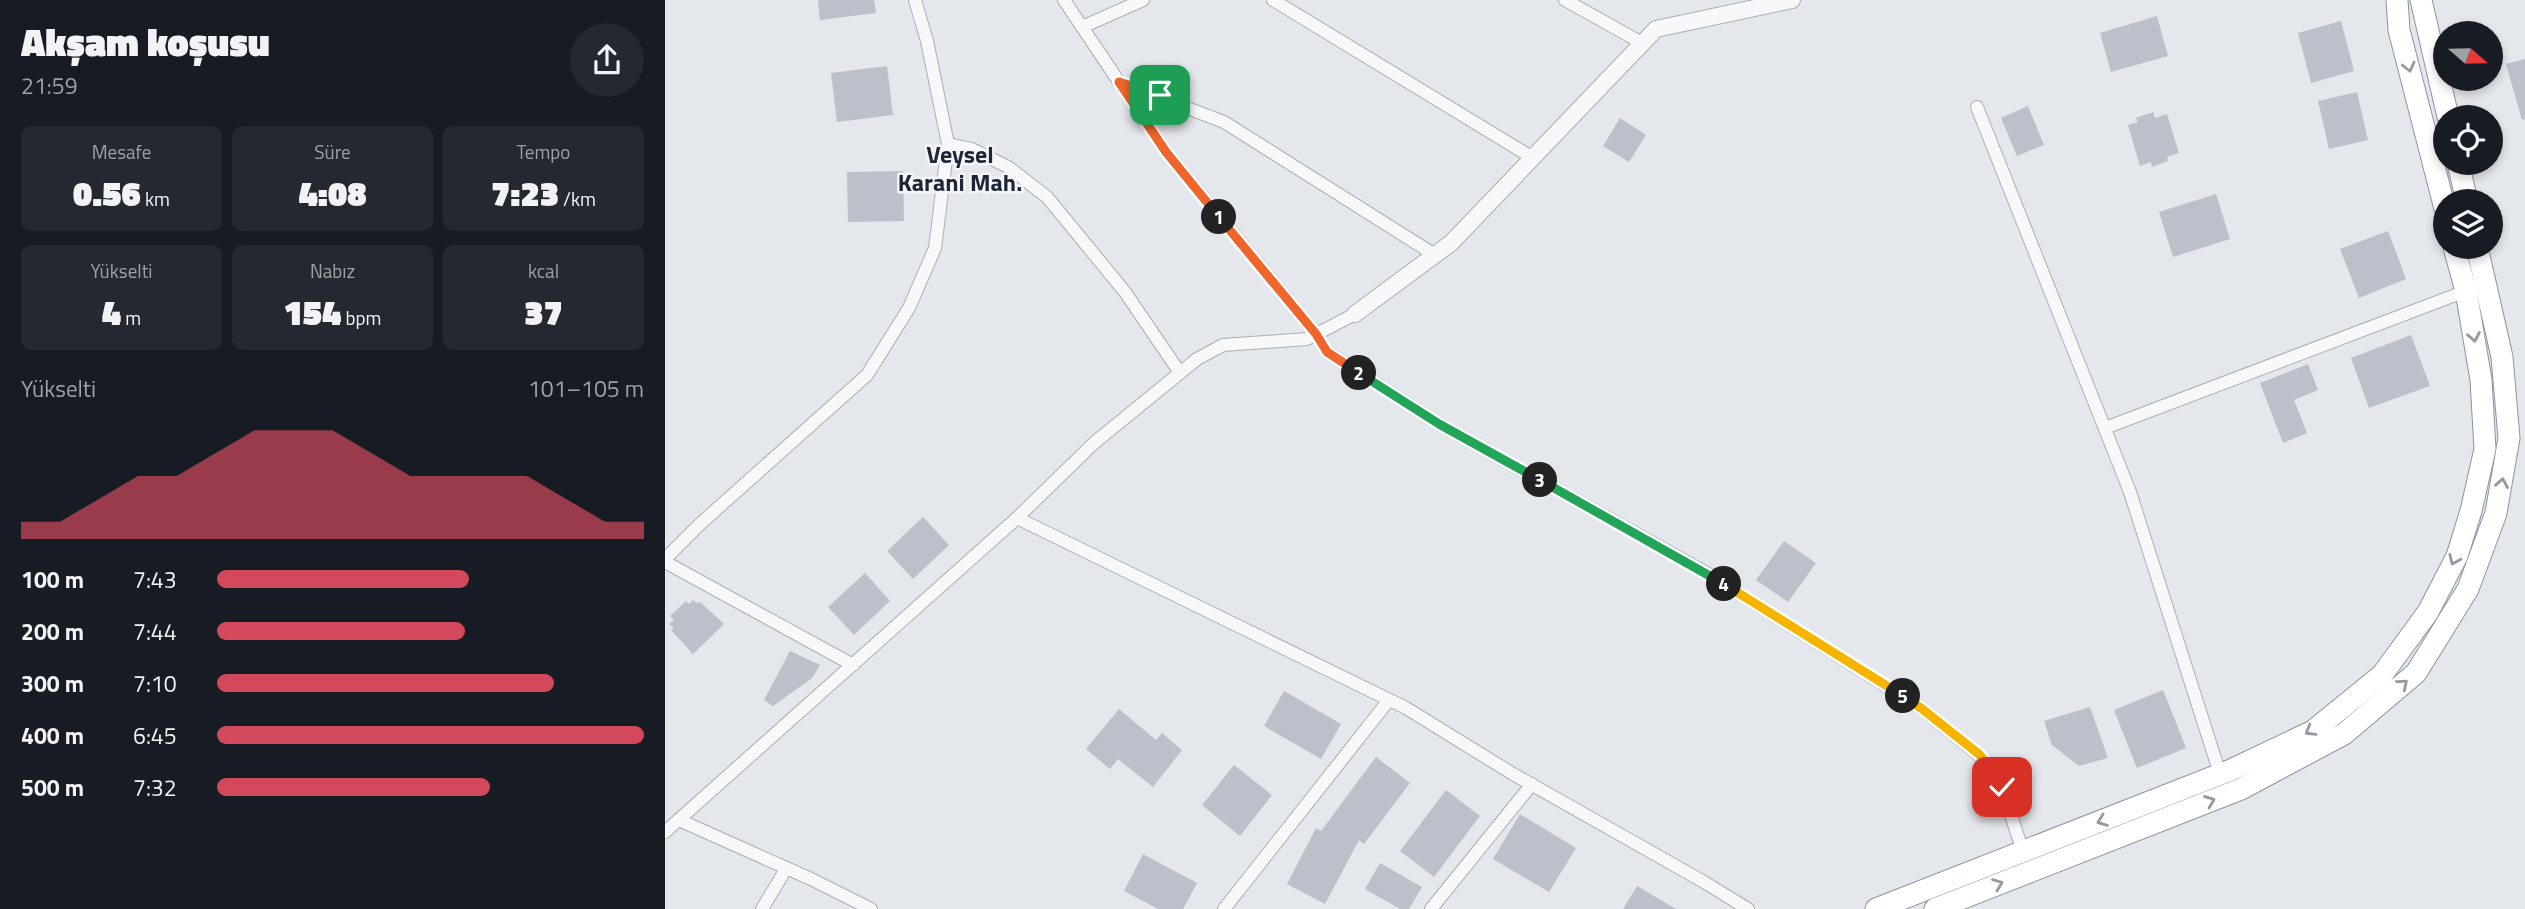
<!DOCTYPE html>
<html lang="tr">
<meta charset="utf-8">
<style>
body{margin:0;font-family:"Titillium Web",sans-serif;background:#242831;color:#f1f3f6;height:100vh;display:flex;flex-direction:column;font-size:26px;white-space:nowrap}
*{box-sizing:border-box;margin:0}
p{font-size:23px;color:#9ea1a6}
.icon{flex:none;width:38px;height:38px;fill:none;stroke:currentColor;stroke-width:2;stroke-linecap:round;stroke-linejoin:round}
.map{position:relative;flex:1;overflow:hidden}
.details{display:flex;flex-direction:column;background:#171b24;width:665px}
.details>*{flex:none}
.needle{width:46px;rotate:110deg}
.buttons{position:absolute;left:1768px;top:21px;display:grid;gap:14px}
.buttons a{display:grid;place-items:center;width:70px;height:70px;border-radius:50%;background:#171b24;box-shadow:0 4px 10px #0003;font-size:35px}
.pin{position:absolute;display:grid;place-items:center;width:60px;height:60px;color:#fff;margin:-30px;border-radius:14px;box-shadow:0 4px 10px #0006}
.km{position:absolute;width:35px;height:35px;margin:-18px;border-radius:50%;background:#222;color:#fff;font-size:19px;line-height:35px;text-align:center}
.round{display:grid;place-items:center;flex:none;width:74px;height:74px;border-radius:37px;background:#242831}
.headline{display:flex;align-items:center;justify-content:space-between;height:119px;padding:0 21px}
h1{font-size:38px;font-weight:800;line-height:52px}
.figures{display:grid;grid-template-columns:repeat(3,1fr);gap:10px;height:119px;padding:7px 21px}
.figures div{display:grid;align-content:center;border-radius:10px;background:#242831;text-align:center}
.figures b{font-size:35px;font-weight:800}
.figures small{font-size:19px;font-weight:400}
.figures p{font-size:19px}
.chart{height:196px;padding:14px 21px}
.chart p{display:flex;justify-content:space-between}
.chart svg{width:100%;height:126px;margin-top:7px;fill:#d1495b;opacity:.7}
ul{padding:0 21px;list-style:none;font-size:23px}
li{display:grid;grid-template-columns:112px 84px 1fr;align-items:center;height:52px}
li i{height:18px;border-radius:9px;background:#d1495b}
main{display:flex;flex:1;min-height:0}
.map>svg:first-child{display:block}
.building{fill:#bbc0ca}
.lines{fill:none;stroke-linecap:round;stroke-linejoin:round}
.minor-casing{stroke:#a9aeb7;stroke-width:14}
.tertiary-casing{stroke:#a9aeb7;stroke-width:18}
.trunk-casing{stroke:#8b94a3;stroke-width:23}
.minor{stroke:#f7f8fa;stroke-width:12}
.tertiary{stroke:#f7f8fa;stroke-width:16}
.trunk{stroke:#fff;stroke-width:21}
.oneway{stroke:#959aa2}
.split-1-casing{stroke:#fff;stroke-width:14}
.split-2-casing{stroke:#fff;stroke-width:14}
.split-3-casing{stroke:#fff;stroke-width:14}
.split-4-casing{stroke:#fff;stroke-width:14}
.split-5-casing{stroke:#fff;stroke-width:14}
.split-6-casing{stroke:#fff;stroke-width:14}
.split-1{stroke:#f0652b;stroke-width:9}
.split-2{stroke:#f0652b;stroke-width:9}
.split-3{stroke:#22a559;stroke-width:9}
.split-4{stroke:#22a559;stroke-width:9}
.split-5{stroke:#f5b400;stroke-width:9}
.split-6{stroke:#f5b400;stroke-width:9}
.labels{text-anchor:middle;dominant-baseline:central;stroke-width:5;stroke-linejoin:round;paint-order:stroke}
.district-label{font-size:24px;font-weight:bold;fill:#1d2536;stroke:#f4f6f9}
</style>
<main>
<section class="details">
<div class="headline"><div><h1>Akşam koşusu</h1><p>21:59</p></div><a class="round"><svg class="icon" aria-label="share" viewBox="0 0 24 24"><path d="M12 15V3M7 8l5-5 5 5M5 13v7h14v-7"/></svg></a></div>
<div class="figures">
<div><p>Mesafe</p><b>0.56<small> km</small></b></div>
<div><p>Süre</p><b>4:08</b></div>
<div><p>Tempo</p><b>7:23<small> /km</small></b></div>
</div>
<div class="figures">
<div><p>Yükselti</p><b>4<small> m</small></b></div>
<div><p>Nabız</p><b>154<small> bpm</small></b></div>
<div><p>kcal</p><b>37</b></div>
</div>
<div class="chart"><p><span>Yükselti</span>101–105 m</p>
<svg viewBox="0 0 160 44" preserveAspectRatio="none"><path d="M0 44V38L10 38L20 30L30 22L40 22L50 14L60 6L70 6L80 6L90 14L100 22L110 22L120 22L130 22L140 30L150 38L160 38V44z"/></svg>
</div>
<ul>
<li><b>100 m</b>7:43<i style="width:59%"></i></li>
<li><b>200 m</b>7:44<i style="width:58%"></i></li>
<li><b>300 m</b>7:10<i style="width:79%"></i></li>
<li><b>400 m</b>6:45<i style="width:100%"></i></li>
<li><b>500 m</b>7:32<i style="width:64%"></i></li>
</ul>
</section>
<div class="map">
<svg width="1860" height="909" viewBox="0 0 1860 909">
<rect width="100%" height="100%" fill="#e4e7ec"/>
<!-- building -->
<g class="building">
<polygon points="153,0 209,0 211,13 155,20"/>
<polygon points="1492,16 1503,56 1446,72 1435,33"/>
<polygon points="1676,21 1689,71 1646,83 1633,33"/>
<polygon points="1860,59 1860,119 1857,120 1841,64"/>
<polygon points="222,66 228,115 172,122 166,73"/>
<polygon points="1692,92 1703,140 1664,149 1653,101"/>
<polygon points="1363,106 1379,145 1352,156 1336,118"/>
<polygon points="1488,112 1490,118 1502,114 1514,153 1502,157 1503,161 1487,167 1486,162 1475,166 1463,125 1473,122 1471,118"/>
<polygon points="955,118 981,135 964,162 938,146"/>
<polygon points="238,171 239,221 183,222 182,172"/>
<polygon points="1551,194 1565,239 1508,257 1494,212"/>
<polygon points="1723,231 1741,279 1694,298 1675,249"/>
<polygon points="1746,335 1765,386 1704,408 1686,358"/>
<polygon points="1643,364 1653,390 1629,400 1642,433 1618,443 1595,383"/>
<polygon points="258,517 284,545 248,579 222,551"/>
<polygon points="1119,541 1151,563 1123,602 1091,580"/>
<polygon points="200,573 225,601 189,635 163,607"/>
<polygon points="28,600 32,603 35,602 59,624 28,654 6,630 9,628 4,624 9,620 5,616 21,601 24,604"/>
<polygon points="125,651 155,665 147,678 108,706 99,700"/>
<polygon points="1498,690 1521,748 1472,768 1449,710"/>
<polygon points="619,691 676,724 656,759 599,726"/>
<polygon points="1425,707 1443,758 1414,766 1387,745 1379,721"/>
<polygon points="454,709 491,740 497,733 517,750 488,787 453,759 445,769 421,749"/>
<polygon points="711,757 745,783 699,844 694,840 660,904 622,884 651,828 656,831"/>
<polygon points="569,765 607,795 575,836 537,805"/>
<polygon points="781,790 815,816 769,877 735,851"/>
<polygon points="855,814 911,848 884,892 828,859"/>
<polygon points="478,854 532,883 518,909 493,909 459,891"/>
<polygon points="715,863 757,887 744,909 735,909 700,889"/>
<polygon points="972,886 1011,909 958,909"/>
</g>
<g class="lines">
<defs>
<g id="minor">
<polyline points="399,0 501,152 651,334 662,352 774,424 1040,572 1256,708 1315,756 1337,787 1358,852"/>
<polyline points="608,0 868,158"/>
<polyline points="900,0 977,43"/>
<polyline points="417,27 478,0"/>
<polyline points="454,82 559,122 770,255"/>
<polyline points="1312,107 1465,492 1555,774"/>
<polyline points="283,144 307,149 343,167 382,197 460,292 515,373"/>
<polyline points="1440,428 1801,291"/>
<polyline points="352,518 741,708 848,774 1039,882 1083,909"/>
<polyline points="0,559 35,524 202,375 244,308 270,248 283,144 262,41 250,0"/>
<polyline points="0,562 188,665"/>
<polyline points="14,820 146,879 206,909"/>
<polyline points="0,832 352,518 429,443 532,359 558,345 642,339 690,314"/>
<polyline points="97,909 121,869"/>
<polyline points="559,909 724,700"/>
<polyline points="766,909 867,784"/>
</g>
<polyline id="tertiary" points="690,314 786,243 991,29 1127,0"/>
<g id="trunk">
<polyline points="1732,0 1734,30 1780,209"/>
<polyline points="1756,0 1783,117"/>
<polyline points="1793,163 1802,201"/>
<polyline points="1211,909 1566,770 1648,731 1717,675 1763,612 1792,556 1806,511 1820,449 1816,380 1801,291 1789,247"/>
<polyline points="1270,909 1576,789 1679,734 1751,673 1803,589 1831,513 1844,438 1837,357 1812,247"/>
</g>
</defs>
<!-- minor casing -->
<use href="#minor" class="minor-casing"/>
<!-- tertiary casing -->
<use href="#tertiary" class="tertiary-casing"/>
<!-- trunk casing -->
<use href="#trunk" class="trunk-casing"/>
<!-- minor -->
<use href="#minor" class="minor"/>
<!-- tertiary -->
<use href="#tertiary" class="tertiary"/>
<!-- trunk -->
<use href="#trunk" class="trunk"/>
</g>
<!-- one-way arrows -->
<defs><path id="oneway-chevron" d="M-2-3.5L2.5 0L-2 3.5" fill="none" stroke-width="1.6" stroke-linecap="round" stroke-linejoin="round" transform="scale(1.75)"/></defs>
<g class="oneway">
<use href="#oneway-chevron" transform="translate(1744 67) rotate(76)"/>
<use href="#oneway-chevron" transform="translate(1809 337) rotate(80)"/>
<use href="#oneway-chevron" transform="translate(1837 483) rotate(-80)"/>
<use href="#oneway-chevron" transform="translate(1789 560) rotate(114)"/>
<use href="#oneway-chevron" transform="translate(1738 684) rotate(-40)"/>
<use href="#oneway-chevron" transform="translate(1645 731) rotate(149)"/>
<use href="#oneway-chevron" transform="translate(1545 801) rotate(-21)"/>
<use href="#oneway-chevron" transform="translate(1437 821) rotate(159)"/>
<use href="#oneway-chevron" transform="translate(1333 884) rotate(-21)"/>
</g>
<g class="lines">
<defs>
<polyline id="split-1" points="495,95 454,82 501,152 554,217"/>
<polyline id="split-2" points="554,217 651,334 662,352 694,373"/>
<polyline id="split-3" points="694,373 774,424 875,480"/>
<polyline id="split-4" points="875,480 1059,584"/>
<polyline id="split-5" points="1059,584 1238,696"/>
<polyline id="split-6" points="1238,696 1256,708 1315,755 1337,787"/>
</defs>
<!-- split-1 casing -->
<use href="#split-1" class="split-1-casing"/>
<!-- split-2 casing -->
<use href="#split-2" class="split-2-casing"/>
<!-- split-3 casing -->
<use href="#split-3" class="split-3-casing"/>
<!-- split-4 casing -->
<use href="#split-4" class="split-4-casing"/>
<!-- split-5 casing -->
<use href="#split-5" class="split-5-casing"/>
<!-- split-6 casing -->
<use href="#split-6" class="split-6-casing"/>
<!-- split-1 -->
<use href="#split-1" class="split-1"/>
<!-- split-2 -->
<use href="#split-2" class="split-2"/>
<!-- split-3 -->
<use href="#split-3" class="split-3"/>
<!-- split-4 -->
<use href="#split-4" class="split-4"/>
<!-- split-5 -->
<use href="#split-5" class="split-5"/>
<!-- split-6 -->
<use href="#split-6" class="split-6"/>
</g>
<g class="labels">
<!-- district labels -->
<g class="district-label">
<text x="295" y="154">Veysel<tspan x="295" dy="28">Karani Mah.</tspan></text>
</g>
</g>
</svg>
<div class="buttons">
<a><svg class="needle" viewBox="-14 -14 28 28"><path d="M0-13l5 13h-10z" fill="#e53935"/><path d="M0 13l5-13h-10z" fill="#9ea1a6"/></svg></a>
<a><svg class="icon" aria-label="locate" viewBox="0 0 24 24"><circle cx="12" cy="12" r="6"/><path d="M12 2v4M12 18v4M2 12h4M18 12h4"/></svg></a>
<a><svg class="icon" aria-label="layers" viewBox="0 0 24 24"><path d="M12 4l9 5-9 5-9-5zM3 14l9 5 9-5"/></svg></a>
</div>
<div class="pin" style="left:495px;top:95px;background:#1e9e55"><svg class="icon" aria-label="arrive" viewBox="0 0 24 24"><path d="M6 21V4h12l-3 4 3 4H6"/></svg></div>
<div class="pin" style="left:1337px;top:787px;background:#d93025"><svg class="icon" aria-label="check" viewBox="0 0 24 24"><path d="M5 12l5 5 9-10"/></svg></div>
<b class="km" style="left:554px;top:217px">1</b>
<b class="km" style="left:694px;top:373px">2</b>
<b class="km" style="left:875px;top:480px">3</b>
<b class="km" style="left:1059px;top:584px">4</b>
<b class="km" style="left:1238px;top:696px">5</b>
</div>
</main>
